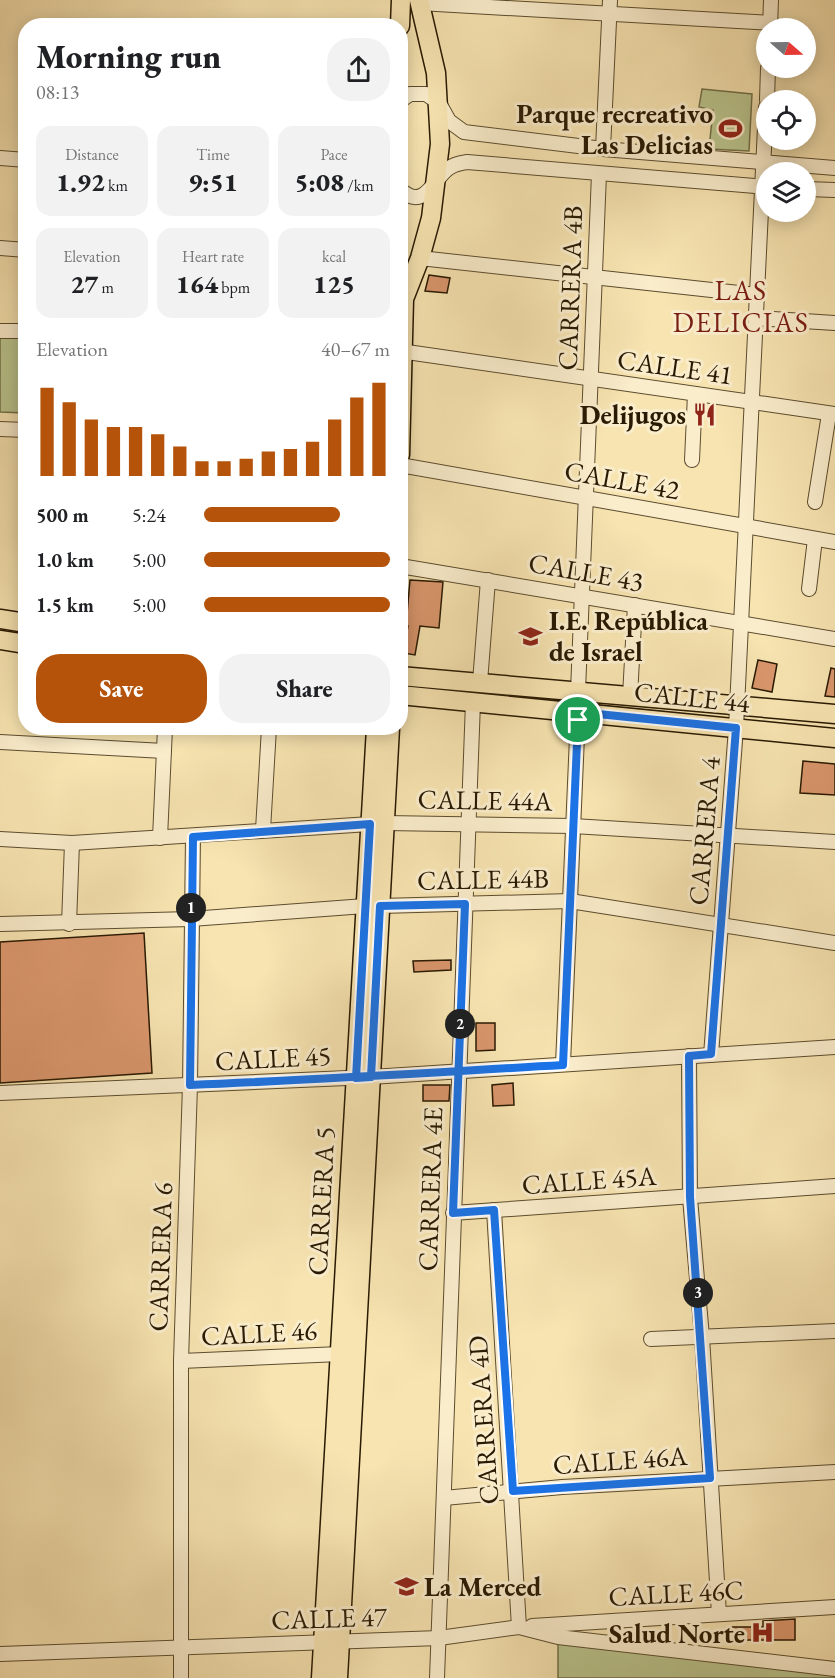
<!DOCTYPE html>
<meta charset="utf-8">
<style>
body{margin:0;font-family:"EB Garamond",serif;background:#f2f2f2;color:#202124;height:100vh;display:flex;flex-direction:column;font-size:22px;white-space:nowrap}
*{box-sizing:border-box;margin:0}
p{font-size:20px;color:#757577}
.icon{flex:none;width:33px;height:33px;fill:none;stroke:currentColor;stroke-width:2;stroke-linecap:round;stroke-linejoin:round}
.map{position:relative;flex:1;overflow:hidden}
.details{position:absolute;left:18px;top:18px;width:390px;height:717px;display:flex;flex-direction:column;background:#fff;border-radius:24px;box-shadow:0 3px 15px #0003}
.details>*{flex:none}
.needle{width:39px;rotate:110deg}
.controls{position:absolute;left:756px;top:18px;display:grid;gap:12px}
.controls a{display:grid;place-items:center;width:60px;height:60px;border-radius:50%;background:#fff;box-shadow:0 3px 15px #0003;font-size:30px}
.pin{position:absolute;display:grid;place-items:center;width:51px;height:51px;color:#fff;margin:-26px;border:3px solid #fff;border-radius:50%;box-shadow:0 2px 6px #0007}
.km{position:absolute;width:30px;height:30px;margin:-15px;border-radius:50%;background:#222;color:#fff;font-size:16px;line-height:30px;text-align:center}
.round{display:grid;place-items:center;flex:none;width:63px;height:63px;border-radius:24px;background:#f2f2f2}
.head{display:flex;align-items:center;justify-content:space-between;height:102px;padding:0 18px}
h1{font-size:33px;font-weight:800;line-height:45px}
.stats{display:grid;grid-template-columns:repeat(3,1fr);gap:9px;height:102px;padding:6px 18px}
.stats div{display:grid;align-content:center;border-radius:15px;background:#f2f2f2;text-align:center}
.stats b{font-size:26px;font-weight:800}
.stats small{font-size:16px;font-weight:400}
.stats p{font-size:16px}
.chart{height:168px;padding:12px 18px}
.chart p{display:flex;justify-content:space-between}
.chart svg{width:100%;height:108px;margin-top:6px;stroke:#b45309;stroke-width:6}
.primary-button{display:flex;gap:12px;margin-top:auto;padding:12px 18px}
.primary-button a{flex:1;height:69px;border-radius:24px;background:#b45309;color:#fff;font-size:24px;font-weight:800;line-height:69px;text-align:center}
.primary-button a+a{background:#f2f2f2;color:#202124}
ul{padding:0 18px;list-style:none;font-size:20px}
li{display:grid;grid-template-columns:96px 72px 1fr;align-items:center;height:45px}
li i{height:15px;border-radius:8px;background:#b45309}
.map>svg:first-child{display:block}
.green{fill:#bac58e;stroke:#716f48;stroke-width:1.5}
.building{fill:#da966c;stroke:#281902;stroke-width:1.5}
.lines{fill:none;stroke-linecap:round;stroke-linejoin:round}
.minor-casing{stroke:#5c4c2e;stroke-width:16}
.major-casing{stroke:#281902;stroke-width:21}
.minor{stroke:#faedcc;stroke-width:14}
.major{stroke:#f7e4b1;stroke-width:18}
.route-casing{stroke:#fff;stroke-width:12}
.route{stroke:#1a73e8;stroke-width:8}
.labels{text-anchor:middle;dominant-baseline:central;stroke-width:6;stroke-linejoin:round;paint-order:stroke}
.poi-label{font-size:27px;font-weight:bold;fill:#281902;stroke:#faedcc;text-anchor:end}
.street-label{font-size:27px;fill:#281902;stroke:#faedcc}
.neighbourhood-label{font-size:28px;letter-spacing:1.5px;fill:#7a1f14;stroke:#faedcc}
</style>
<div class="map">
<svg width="835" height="1678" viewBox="0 0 835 1678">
<rect width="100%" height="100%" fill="#f7e4b1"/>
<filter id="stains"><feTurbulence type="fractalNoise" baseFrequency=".00333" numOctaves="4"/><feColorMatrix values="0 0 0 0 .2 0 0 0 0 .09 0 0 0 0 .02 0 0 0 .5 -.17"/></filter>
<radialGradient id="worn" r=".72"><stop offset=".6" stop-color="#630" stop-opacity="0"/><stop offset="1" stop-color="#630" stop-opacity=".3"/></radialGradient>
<!-- green -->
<g class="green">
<polygon points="702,89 752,94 749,151 709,149 713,110 699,107"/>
<polygon points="0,334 25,335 25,413 0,412"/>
<polygon points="558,1637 835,1669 835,1678 558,1678"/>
</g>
<!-- building -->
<g class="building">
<polygon points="429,275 450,278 447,293 425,291"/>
<polygon points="410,580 443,582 439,628 420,626 415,655 403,653 408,626 406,625"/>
<polygon points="758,660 777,664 772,692 752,688"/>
<polygon points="831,668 835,669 835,697 825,696"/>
<polygon points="803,761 835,764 835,795 800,793"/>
<polygon points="144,933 152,1073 0,1083 0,942"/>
<polygon points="451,960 451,970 414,972 413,961"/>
<polygon points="476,1023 495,1023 495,1050 476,1051"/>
<polygon points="513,1083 514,1105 493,1106 492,1085"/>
<polygon points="423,1085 450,1085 449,1101 423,1101"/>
<polygon points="795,1619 795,1640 731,1640 731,1627 763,1627 763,1621"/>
</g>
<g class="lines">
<defs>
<g id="minor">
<polyline points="419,3 771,23"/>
<polyline points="770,28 771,0"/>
<polyline points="767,100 768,68"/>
<polyline points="400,101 410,94 426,94 439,103 449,121 464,132 603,149 835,168"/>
<polyline points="603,149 610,0"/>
<polyline points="0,158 26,160"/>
<path d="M 400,189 C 425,213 434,177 449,168 C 454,164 461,163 467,162 L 766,187"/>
<polyline points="806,189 835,190"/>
<polyline points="0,248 26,250"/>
<polyline points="420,258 757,295"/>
<polyline points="756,318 835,323"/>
<polyline points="0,331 26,331"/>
<polyline points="400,351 835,414"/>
<polyline points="0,429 26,430"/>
<polyline points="692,460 695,394"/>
<polyline points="400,465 835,542"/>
<polyline points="815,502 829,414"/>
<polyline points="400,566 835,639"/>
<polyline points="809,589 815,539"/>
<polyline points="480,682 488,580"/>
<polyline points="578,691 599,174"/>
<polyline points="630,696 635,605"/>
<polyline points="0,742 164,751"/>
<polyline points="385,823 573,826 835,842"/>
<polyline points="263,830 269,728"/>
<polyline points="160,838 165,728"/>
<polyline points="0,839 72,843 370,824"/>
<polyline points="380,906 570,901 835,943"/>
<polyline points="0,924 191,919 365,906"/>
<polyline points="69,924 72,843"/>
<polyline points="711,1055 736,728 766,107"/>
<polyline points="689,1056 690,1198 702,1337 719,1614"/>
<polyline points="563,1064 578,713"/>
<polyline points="0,1093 371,1077 835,1047"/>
<polyline points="494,1210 519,1627"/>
<polyline points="453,1213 835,1186"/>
<polyline points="651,1339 835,1331"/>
<polyline points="181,1361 340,1354"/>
<polyline points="444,1498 562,1487 835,1472"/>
<polyline points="532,1626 835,1607"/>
<polyline points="0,1654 439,1638 519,1627 558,1637 835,1669"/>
<polyline points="181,1678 181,1361 190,1085 193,837"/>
<polyline points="437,1678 473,702"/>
</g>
<g id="major">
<polyline points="400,26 401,0"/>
<polyline points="400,455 404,299 420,258 431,218 440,144 436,73 419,0"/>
<polyline points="0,619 26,623"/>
<polyline points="0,640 26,644"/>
<polyline points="400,676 835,714"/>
<polyline points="400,695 835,738"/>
<polyline points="321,1678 376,728"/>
<polyline points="338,1678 390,728"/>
</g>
</defs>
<!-- minor casing -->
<use href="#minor" class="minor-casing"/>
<!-- major casing -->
<use href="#major" class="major-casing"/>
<!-- minor -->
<use href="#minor" class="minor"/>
<!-- major -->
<use href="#major" class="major"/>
</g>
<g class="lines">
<defs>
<path id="route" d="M 578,720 L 563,1065 C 439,1072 314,1080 190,1085 L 193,837 L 370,824 L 356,1078 L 371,1077 L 380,906 L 465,904 C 461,1007 457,1110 453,1213 L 494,1210 L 513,1491 L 710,1478 L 690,1197 L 689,1056 L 711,1054 L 736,728 L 578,712 L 578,720"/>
</defs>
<!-- route casing -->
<use href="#route" class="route-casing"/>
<!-- route -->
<use href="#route" class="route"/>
</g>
<!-- icons -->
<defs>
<symbol id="stadium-bare" viewBox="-9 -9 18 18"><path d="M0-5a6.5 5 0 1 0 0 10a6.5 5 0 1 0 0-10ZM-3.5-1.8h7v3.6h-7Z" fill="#8f2418" stroke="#faedcc" stroke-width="2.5" paint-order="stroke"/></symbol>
<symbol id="restaurant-bare" viewBox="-9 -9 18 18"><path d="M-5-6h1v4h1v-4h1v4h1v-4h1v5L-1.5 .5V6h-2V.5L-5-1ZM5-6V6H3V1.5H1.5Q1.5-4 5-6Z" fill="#8f2418" stroke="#faedcc" stroke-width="2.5" paint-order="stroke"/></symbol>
<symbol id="school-bare" viewBox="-9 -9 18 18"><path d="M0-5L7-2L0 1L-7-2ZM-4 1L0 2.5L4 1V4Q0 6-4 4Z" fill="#8f2418" stroke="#faedcc" stroke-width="2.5" paint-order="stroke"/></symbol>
<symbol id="hospital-bare" viewBox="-9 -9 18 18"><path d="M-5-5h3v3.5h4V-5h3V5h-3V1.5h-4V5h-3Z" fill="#8f2418" stroke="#faedcc" stroke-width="2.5" paint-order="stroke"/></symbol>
</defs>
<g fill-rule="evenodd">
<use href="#stadium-bare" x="714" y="112" width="33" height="33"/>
<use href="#restaurant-bare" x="688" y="398" width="33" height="33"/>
<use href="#school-bare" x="514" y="620" width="33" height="33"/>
<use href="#school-bare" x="390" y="1570" width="33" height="33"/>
<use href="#hospital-bare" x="746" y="1616" width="33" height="33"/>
</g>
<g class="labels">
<!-- poi labels -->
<g class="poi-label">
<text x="713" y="113">Parque recreativo<tspan x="713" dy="31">Las Delicias</tspan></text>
<text x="686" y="414">Delijugos</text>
<text x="549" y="620" text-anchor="start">I.E. República<tspan x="549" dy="31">de Israel</tspan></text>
<text x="424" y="1586" text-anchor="start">La Merced</text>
<text x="745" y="1633">Salud Norte</text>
</g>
<!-- street labels -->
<g class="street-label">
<text transform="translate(570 288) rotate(-88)">CARRERA 4B</text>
<text transform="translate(675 367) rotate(8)">CALLE 41</text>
<text transform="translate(622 480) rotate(10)">CALLE 42</text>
<text transform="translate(586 572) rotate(10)">CALLE 43</text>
<text transform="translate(692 697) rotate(6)">CALLE 44</text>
<text transform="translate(485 800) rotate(1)">CALLE 44A</text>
<text transform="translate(704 831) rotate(-85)">CARRERA 4</text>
<text transform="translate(483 879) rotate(-1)">CALLE 44B</text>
<text transform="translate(273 1058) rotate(-3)">CALLE 45</text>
<text transform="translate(589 1180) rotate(-4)">CALLE 45A</text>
<text transform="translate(430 1189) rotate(-88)">CARRERA 4E</text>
<text transform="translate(321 1201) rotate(-87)">CARRERA 5</text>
<text transform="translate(160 1257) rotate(-88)">CARRERA 6</text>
<text transform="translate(259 1333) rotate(-3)">CALLE 46</text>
<text transform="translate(483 1420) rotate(-94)">CARRERA 4D</text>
<text transform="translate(620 1460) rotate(-4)">CALLE 46A</text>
<text transform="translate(676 1593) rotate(-3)">CALLE 46C</text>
<text transform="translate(329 1618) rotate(-2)">CALLE 47</text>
</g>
<!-- neighbourhood labels -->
<g class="neighbourhood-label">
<text x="741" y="290">LAS<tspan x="741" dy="32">DELICIAS</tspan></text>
</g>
</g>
<rect width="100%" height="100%" filter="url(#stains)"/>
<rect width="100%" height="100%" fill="url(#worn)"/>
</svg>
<div class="controls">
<a><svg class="needle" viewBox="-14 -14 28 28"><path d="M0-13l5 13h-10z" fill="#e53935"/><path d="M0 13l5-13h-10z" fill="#757577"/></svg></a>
<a><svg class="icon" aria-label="locate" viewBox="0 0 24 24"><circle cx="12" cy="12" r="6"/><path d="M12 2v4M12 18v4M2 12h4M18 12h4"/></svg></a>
<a><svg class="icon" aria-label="layers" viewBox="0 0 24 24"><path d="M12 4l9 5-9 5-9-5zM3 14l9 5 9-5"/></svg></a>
</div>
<div class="pin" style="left:578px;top:720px;background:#1e9e55"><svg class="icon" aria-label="arrive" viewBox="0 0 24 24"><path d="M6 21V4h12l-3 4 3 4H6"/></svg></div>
<b class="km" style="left:191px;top:908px">1</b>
<b class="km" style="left:460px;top:1024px">2</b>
<b class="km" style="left:698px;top:1293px">3</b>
<section class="details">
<div class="head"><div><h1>Morning run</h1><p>08:13</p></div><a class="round"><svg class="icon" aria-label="share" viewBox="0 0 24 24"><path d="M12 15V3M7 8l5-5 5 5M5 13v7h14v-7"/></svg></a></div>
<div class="stats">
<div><p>Distance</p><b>1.92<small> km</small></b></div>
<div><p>Time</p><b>9:51</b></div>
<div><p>Pace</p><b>5:08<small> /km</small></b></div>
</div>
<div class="stats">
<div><p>Elevation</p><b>27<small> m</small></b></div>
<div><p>Heart rate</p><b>164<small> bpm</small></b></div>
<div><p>kcal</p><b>125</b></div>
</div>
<div class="chart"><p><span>Elevation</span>40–67 m</p>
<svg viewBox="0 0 160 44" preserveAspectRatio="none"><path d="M5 44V8M15 44V14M25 44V21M35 44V24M45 44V24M55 44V27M65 44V32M75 44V38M85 44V38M95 44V37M105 44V34M115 44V33M125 44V30M135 44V21M145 44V12M155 44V6"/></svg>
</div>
<ul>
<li><b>500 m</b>5:24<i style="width:73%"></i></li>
<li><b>1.0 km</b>5:00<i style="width:100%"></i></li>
<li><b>1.5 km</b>5:00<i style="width:100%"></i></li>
</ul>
<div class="primary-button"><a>Save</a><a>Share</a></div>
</section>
</div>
